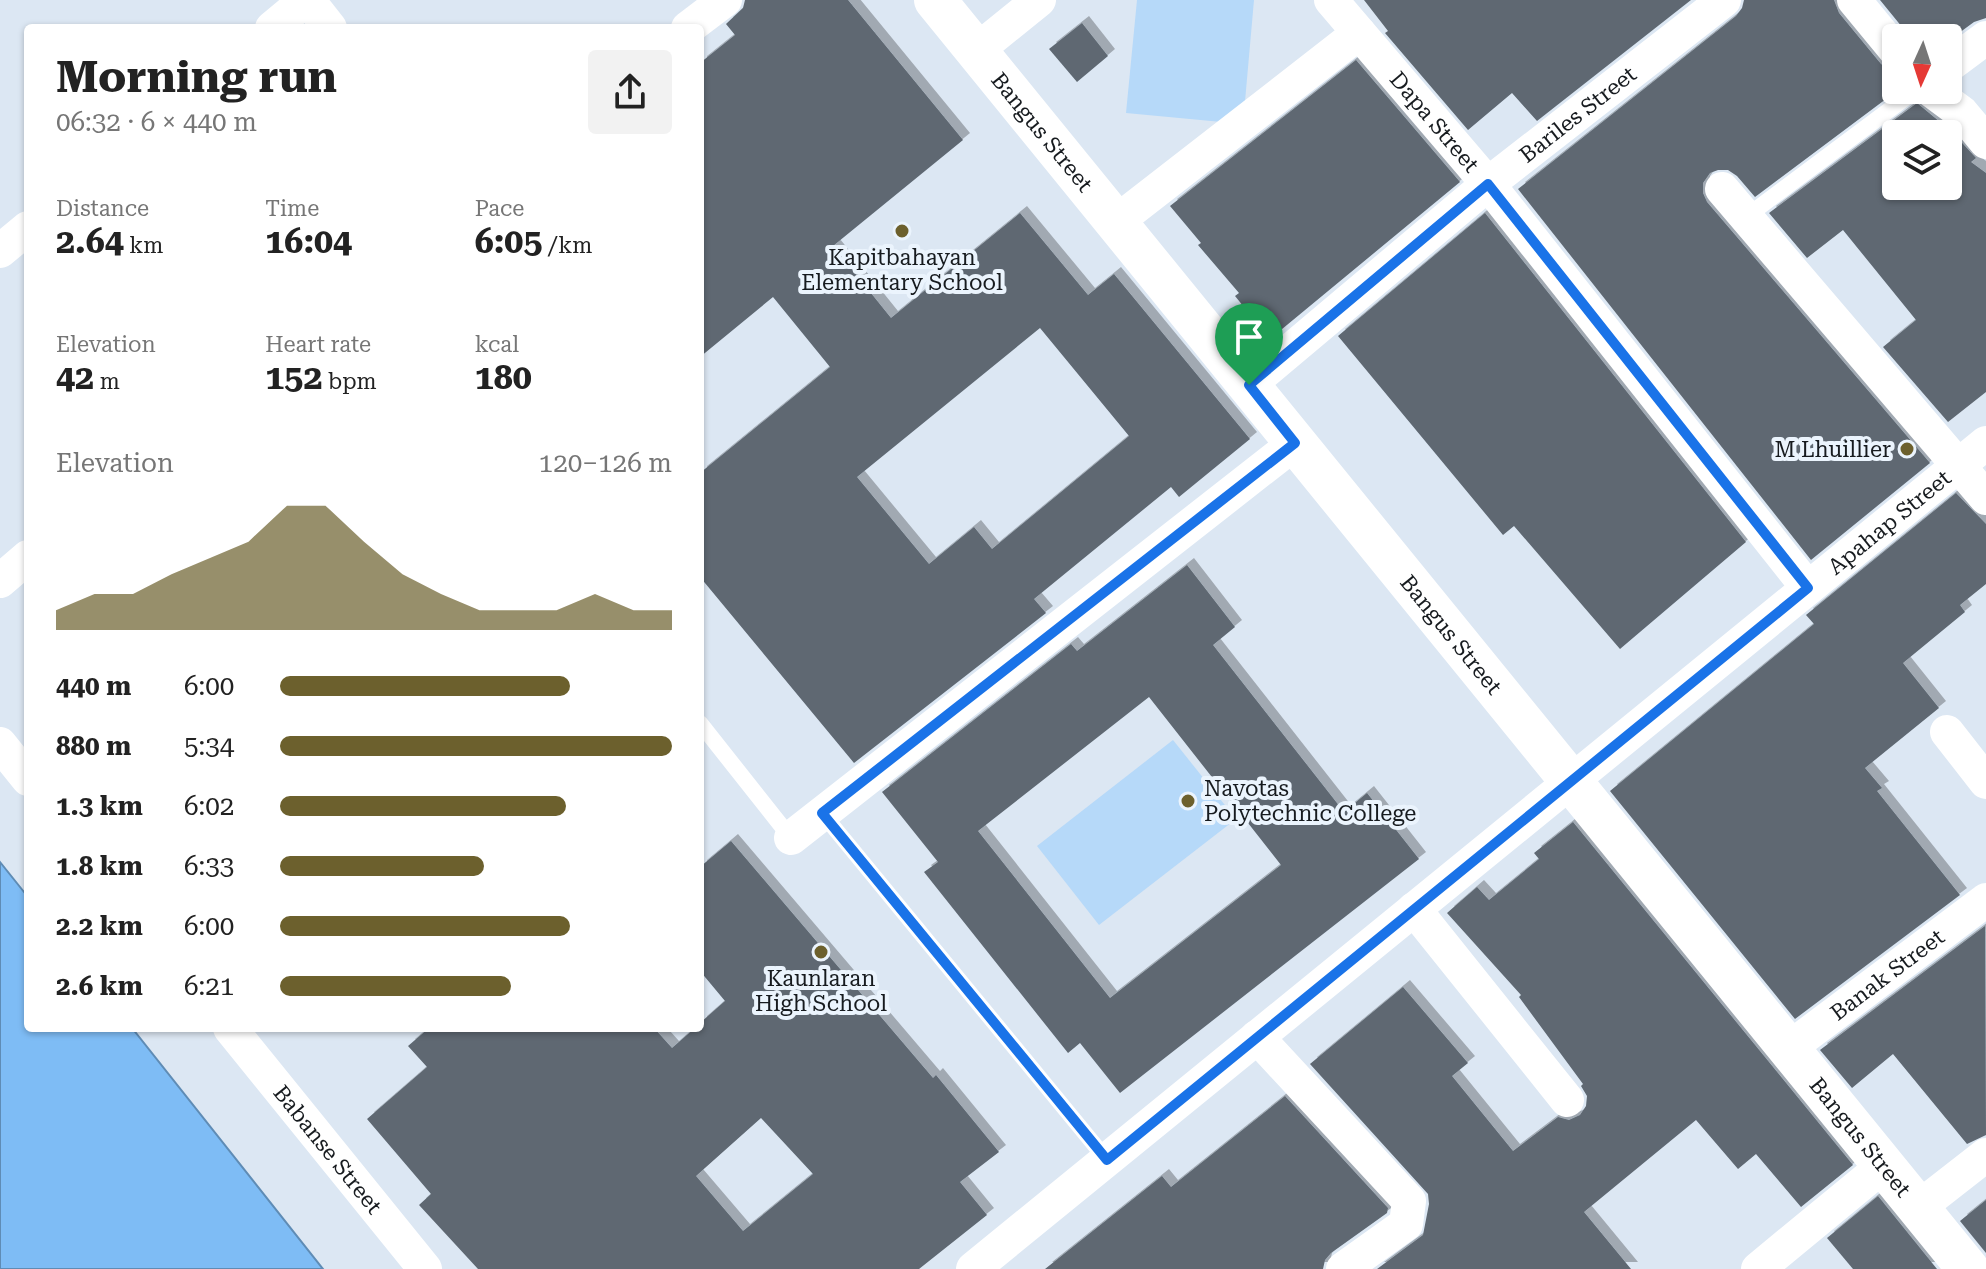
<!DOCTYPE html>
<meta charset="utf-8">
<style>
body{margin:0;font-family:"Roboto Serif",serif;background:#f2f2f2;color:#222;height:100vh;display:flex;flex-direction:column;font-size:30px;white-space:nowrap}
*{box-sizing:border-box;margin:0}
p{font-size:26px;color:#767676}
.icon{flex:none;width:44px;height:44px;fill:none;stroke:currentColor;stroke-width:2;stroke-linecap:round;stroke-linejoin:round}
.map{position:relative;flex:1;overflow:hidden}
.drawer{position:absolute;left:24px;top:24px;width:680px;height:1008px;display:flex;flex-direction:column;background:#fff;border-radius:8px;box-shadow:0 2px 6px #0004}
.drawer>*{flex:none}
.needle{width:52px;rotate:183deg}
.controls{position:absolute;left:1882px;top:24px;display:grid;gap:16px}
.controls a{display:grid;place-items:center;width:80px;height:80px;border-radius:8px;background:#fff;box-shadow:0 2px 6px #0004;font-size:40px}
.pin{position:absolute;display:grid;place-items:center;width:68px;height:68px;color:#fff;margin:-82px -34px;border-radius:50% 50% 50% 0;rotate:-45deg;box-shadow:0 0 8px #0007}
.pin .icon{rotate:45deg}
.round{display:grid;place-items:center;flex:none;width:84px;height:84px;border-radius:8px;background:#f2f2f2}
.head{display:flex;align-items:center;justify-content:space-between;height:136px;padding:0 32px}
h1{font-size:44px;font-weight:700;line-height:60px}
.stats{display:grid;grid-template-columns:repeat(3,1fr);gap:12px;height:136px;padding:8px 32px}
.stats div{display:grid;align-content:center}
.stats b{font-size:34px;font-weight:700}
.stats small{font-size:22px;font-weight:400}
.stats p{font-size:22px}
.chart{height:224px;padding:16px 32px}
.chart p{display:flex;justify-content:space-between}
.chart svg{width:100%;height:144px;margin-top:8px;fill:#6c602d;opacity:.7}
ul{padding:0 32px;list-style:none;font-size:26px}
li{display:grid;grid-template-columns:128px 96px 1fr;align-items:center;height:60px}
li i{height:20px;border-radius:10px;background:#6c602d}
.map>svg:first-child{display:block}
.green{fill:#b6d9f9}
.water{fill:#7ebcf5;stroke:#5f8cb5;stroke-width:2}
.building{fill:#5e6872;fill-rule:evenodd;filter:url(#shadow)}
.lines{fill:none;stroke-linecap:round;stroke-linejoin:round}
.path{stroke:#71787f;stroke-width:5;stroke-dasharray:8 4;stroke-linecap:butt}
.service{stroke:#fff;stroke-width:16}
.minor{stroke:#fff;stroke-width:34}
.tertiary{stroke:#fff;stroke-width:42}
.route-casing{stroke:#fff;stroke-width:16}
.route{stroke:#1a73e8;stroke-width:10}
.poi-dot{fill:#6c602d;stroke:#ebf4fd;stroke-width:3}
.labels{text-anchor:middle;dominant-baseline:central;stroke-width:8;stroke-linejoin:round;paint-order:stroke}
.street-label{font-size:22px;fill:#171b1f;stroke:#ebf4fd}
.poi-label{font-size:22px;fill:#171b1f;stroke:#ebf4fd}
</style>
<div class="map">
<svg width="1986" height="1269" viewBox="0 0 1986 1269">
<defs>
<filter id="shadow"><feDropShadow dx="7" dy="-7" stdDeviation="0" flood-color="#0004"/></filter>
</defs>
<rect width="100%" height="100%" fill="#dce7f3"/>
<!-- green -->
<g class="green">
<polygon points="1137,0 1254,0 1243,124 1126,113"/>
<polygon points="1173,740 1236,819 1099,925 1037,846"/>
</g>
<!-- water -->
<polygon class="water" points="0,862 28,897 28,1028 132,1028 323,1269 0,1269"/>
<!-- building -->
<g class="building">
<path d="M 745,0 L 848,0 L 963,140 L 833,246 L 891,318 L 1020,213 L 1088,295 L 1114,274 L 1250,439 L 1179,497 L 1171,487 L 1034,599 L 1046,613 L 854,763 L 700,577 L 700,473 L 830,367 L 773,297 L 700,357 L 700,63 L 735,35 L 726,24 L 743,8 ZM 1040,328 L 1129,436 L 992,549 L 974,527 L 929,564 L 857,477 Z"/>
<polygon points="1364,0 1691,0 1537,121 1512,93 1468,130 1385,33 1388,31"/>
<polygon points="1744,0 1834,0 1839,13 1881,64 1888,69 1896,71 1898,90 1755,197 1737,176 1728,170 1718,170 1710,173 1703,183 1703,193 1707,202 1930,463 1811,560 1518,189 1736,16 1742,8"/>
<polygon points="1880,0 1986,0 1986,18 1974,22 1948,41 1948,38 1911,38"/>
<polygon points="1082,23 1108,56 1077,82 1049,49"/>
<polygon points="1356,60 1460,182 1270,339 1235,296 1239,293 1198,245 1201,243 1170,206"/>
<path d="M 1917,103 L 1952,132 L 1976,158 L 1971,162 L 1986,173 L 1986,392 L 1948,422 L 1883,347 L 1916,320 L 1843,230 L 1807,258 L 1769,213 ZM 1896,134 L 1948,134 L 1948,186 L 1896,186 Z"/>
<polygon points="1485,213 1746,542 1620,649 1514,526 1503,535 1338,336"/>
<polygon points="1956,493 1986,524 1986,584 1960,605 1965,612 1903,663 1939,708 1865,768 1882,788 1877,791 1960,895 1795,1019 1610,791 1814,624 1806,615"/>
<path d="M 1187,565 L 1235,627 L 1213,645 L 1344,812 L 1367,793 L 1419,859 L 1120,1093 L 1080,1043 L 1068,1053 L 924,872 L 938,862 L 882,792 L 1071,644 L 1077,651 ZM 1149,697 L 1281,865 L 1110,998 L 978,831 Z"/>
<polygon points="1573,822 1853,1165 1801,1207 1756,1154 1738,1169 1696,1120 1584,1212 1631,1269 1377,1269 1423,1235 1429,1204 1428,1194 1310,1064 1403,987 1468,1063 1452,1076 1513,1151 1558,1117 1569,1120 1580,1115 1586,1106 1587,1096 1581,1086 1583,1084 1519,997 1521,995 1447,913 1477,887 1489,900 1539,859 1534,853"/>
<path d="M 731,841 L 933,1078 L 936,1075 L 999,1152 L 960,1182 L 987,1215 L 919,1269 L 478,1269 L 419,1205 L 431,1194 L 367,1119 L 427,1067 L 408,1046 L 429,1028 L 654,1028 L 672,1048 L 695,1028 L 700,1028 L 700,1023 L 725,1001 L 700,971 L 700,867 ZM 761,1118 L 813,1174 L 743,1231 L 696,1176 Z"/>
<polygon points="1985,926 1986,1135 1967,1144 1893,1054 1852,1088 1820,1050"/>
<polygon points="1285,1096 1388,1208 1387,1213 1331,1253 1325,1260 1323,1269 1045,1269 1162,1176 1171,1187"/>
<polygon points="1878,1196 1937,1269 1853,1269 1827,1238"/>
<polygon points="1986,1200 1986,1253 1960,1221"/>
</g>
<g class="lines">
<!-- path -->
<polyline class="path" points="846,843 1083,1132"/>
<!-- service -->
<g class="service">
<polyline points="1746,217 1916,90"/>
<polyline points="700,723 791,838"/>
</g>
<!-- minor -->
<g class="minor">
<polyline points="308,0 330,28"/>
<path id="s1" d="M 1331,0 L 1488,184 L 1808,588"/>
<polyline points="1854,0 1896,51"/>
<polyline points="272,28 306,0"/>
<polyline points="688,28 725,0"/>
<polyline points="976,51 1039,0"/>
<polyline points="1948,66 1986,38"/>
<polyline points="1931,90 1962,113 1986,142"/>
<polyline points="1722,189 1986,498"/>
<polyline points="1116,222 1359,33"/>
<polyline points="0,251 28,228"/>
<path id="s2" d="M 1249,385 L 1488,184 L 1724,0"/>
<polyline points="0,581 28,557"/>
<polyline points="1947,732 1986,782"/>
<polyline points="0,744 28,779"/>
<polyline points="791,838 1295,443"/>
<polyline points="1414,909 1567,1100"/>
<path id="s3" d="M 230,1028 L 425,1269"/>
<polyline points="1257,1037 1409,1201 1406,1224 1343,1269"/>
<path id="s4" d="M 1788,1049 L 1986,900"/>
<polyline points="1918,1208 1986,1155"/>
<path id="s5" d="M 973,1269 L 1986,443"/>
<polyline points="1758,1269 1883,1166"/>
</g>
<!-- tertiary -->
<path class="tertiary" id="s6" d="M 935,0 L 1968,1269"/>
</g>
<g class="lines">
<defs>
<polygon id="route" points="1488,184 1808,588 1107,1160 822,813 1295,443 1249,385"/>
</defs>
<!-- route casing -->
<use href="#route" class="route-casing"/>
<!-- route -->
<use href="#route" class="route"/>
</g>
<!-- markers -->
<g class="poi-dot">
<circle cx="902" cy="231" r="8"/>
<circle cx="1907" cy="449" r="8"/>
<circle cx="1188" cy="801" r="8"/>
<circle cx="821" cy="952" r="8"/>
</g>
<g class="labels">
<!-- street labels -->
<g class="street-label">
<text stroke="none"><textPath href="#s2" startOffset="426">Bariles Street</textPath></text>
<text stroke="none"><textPath href="#s1" startOffset="160">Dapa Street</textPath></text>
<text stroke="none"><textPath href="#s6" startOffset="170">Bangus Street</textPath></text>
<text stroke="none"><textPath href="#s5" startOffset="1182">Apahap Street</textPath></text>
<text stroke="none"><textPath href="#s6" startOffset="818">Bangus Street</textPath></text>
<text stroke="none"><textPath href="#s4" startOffset="124">Banak Street</textPath></text>
<text stroke="none"><textPath href="#s6" startOffset="1466">Bangus Street</textPath></text>
<text stroke="none"><textPath href="#s3" startOffset="156">Babanse Street</textPath></text>
</g>
<!-- poi labels -->
<g class="poi-label">
<text x="902" y="257">Kapitbahayan<tspan x="902" dy="25">Elementary School</tspan></text>
<text x="1891" y="449" text-anchor="end">M Lhuillier</text>
<text x="1204" y="788" text-anchor="start">Navotas<tspan x="1204" dy="25">Polytechnic College</tspan></text>
<text x="821" y="978">Kaunlaran<tspan x="821" dy="25">High School</tspan></text>
</g>
</g>
</svg>
<div class="controls">
<a><svg class="needle" viewBox="-14 -14 28 28"><path d="M0-13l5 13h-10z" fill="#e53935"/><path d="M0 13l5-13h-10z" fill="#767676"/></svg></a>
<a><svg class="icon" aria-label="layers" viewBox="0 0 24 24"><path d="M12 4l9 5-9 5-9-5zM3 14l9 5 9-5"/></svg></a>
</div>
<div class="pin" style="left:1249px;top:385px;background:#1e9e55"><svg class="icon" aria-label="arrive" viewBox="0 0 24 24"><path d="M6 21V4h12l-3 4 3 4H6"/></svg></div>
<section class="drawer">
<div class="head"><div><h1>Morning run</h1><p>06:32 · 6 × 440 m</p></div><a class="round"><svg class="icon" aria-label="share" viewBox="0 0 24 24"><path d="M12 15V3M7 8l5-5 5 5M5 13v7h14v-7"/></svg></a></div>
<div class="stats">
<div><p>Distance</p><b>2.64<small> km</small></b></div>
<div><p>Time</p><b>16:04</b></div>
<div><p>Pace</p><b>6:05<small> /km</small></b></div>
</div>
<div class="stats">
<div><p>Elevation</p><b>42<small> m</small></b></div>
<div><p>Heart rate</p><b>152<small> bpm</small></b></div>
<div><p>kcal</p><b>180</b></div>
</div>
<div class="chart"><p><span>Elevation</span>120–126 m</p>
<svg viewBox="0 0 160 44" preserveAspectRatio="none"><path d="M0 44V38L10 33L20 33L30 27L40 22L50 17L60 6L70 6L80 17L90 27L100 33L110 38L120 38L130 38L140 33L150 38L160 38V44z"/></svg>
</div>
<ul>
<li><b>440 m</b>6:00<i style="width:74%"></i></li>
<li><b>880 m</b>5:34<i style="width:100%"></i></li>
<li><b>1.3 km</b>6:02<i style="width:73%"></i></li>
<li><b>1.8 km</b>6:33<i style="width:52%"></i></li>
<li><b>2.2 km</b>6:00<i style="width:74%"></i></li>
<li><b>2.6 km</b>6:21<i style="width:59%"></i></li>
</ul>
</section>
</div>
